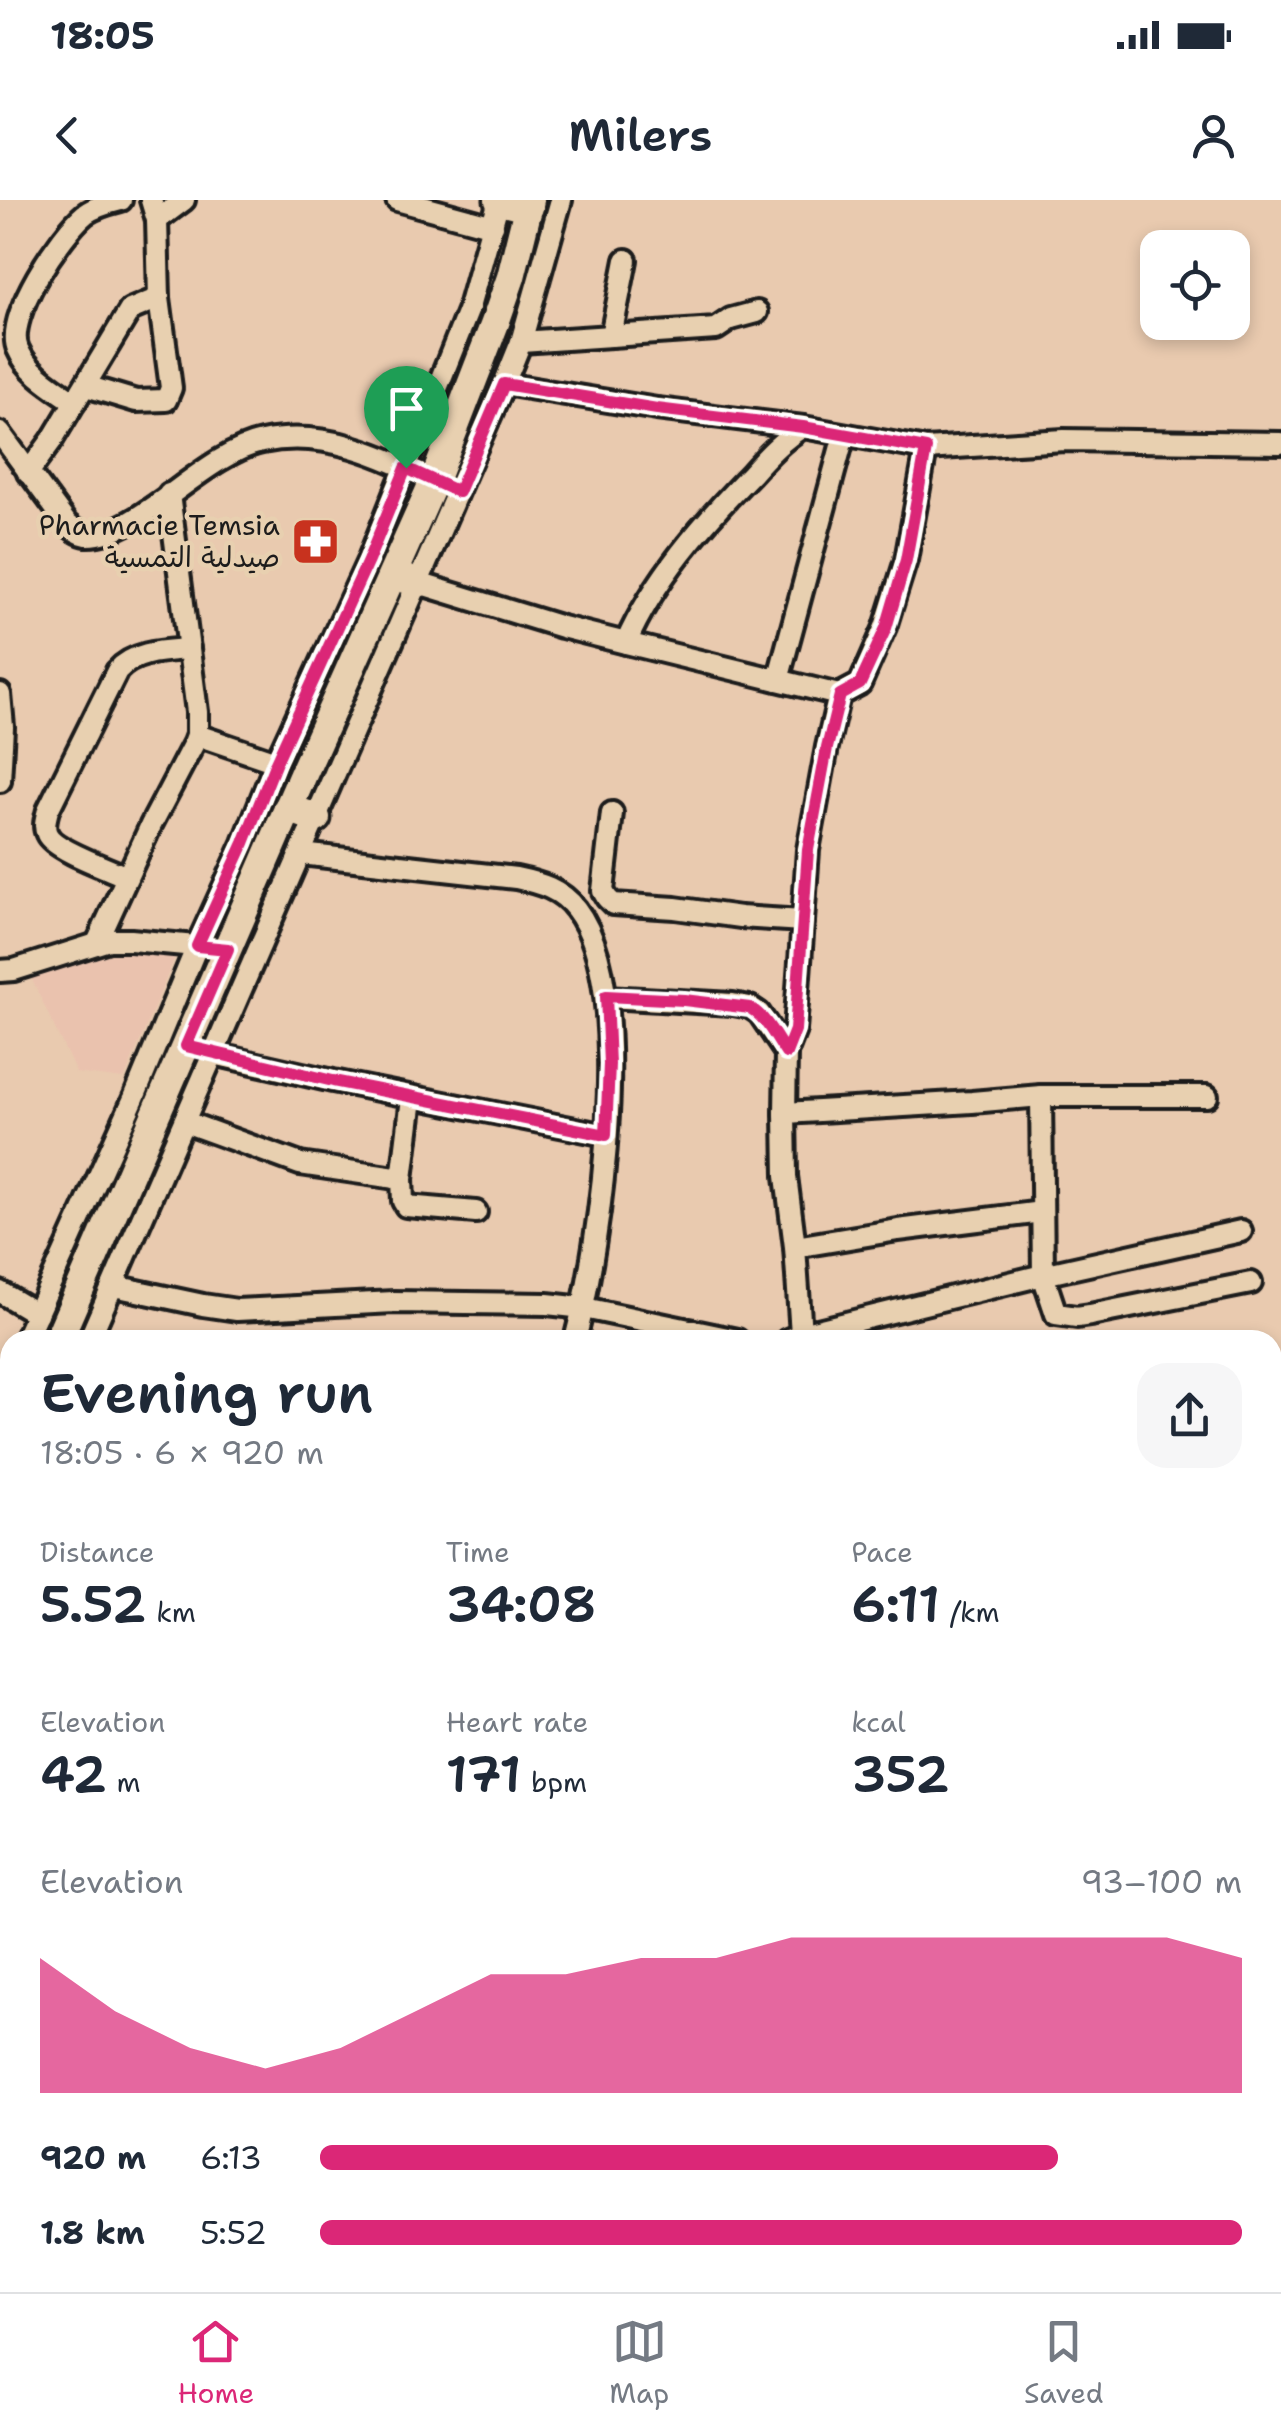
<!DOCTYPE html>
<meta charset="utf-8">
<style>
body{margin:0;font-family:"Shantell Sans","Playpen Sans Arabic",sans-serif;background:#f6f6f7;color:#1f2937;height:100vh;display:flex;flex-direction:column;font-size:38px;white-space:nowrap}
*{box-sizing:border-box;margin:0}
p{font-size:32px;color:#747a83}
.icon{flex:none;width:55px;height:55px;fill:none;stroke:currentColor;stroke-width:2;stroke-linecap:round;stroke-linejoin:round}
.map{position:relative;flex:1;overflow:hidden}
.details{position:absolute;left:0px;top:1130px;width:1282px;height:962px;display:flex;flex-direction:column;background:#fff;border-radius:30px 30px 0 0;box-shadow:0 5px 15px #0003}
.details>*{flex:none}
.tools{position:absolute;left:1140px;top:30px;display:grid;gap:20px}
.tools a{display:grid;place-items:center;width:110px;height:110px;border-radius:20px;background:#fff;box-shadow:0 5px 15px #0003;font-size:50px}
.pin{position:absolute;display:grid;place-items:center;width:85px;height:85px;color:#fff;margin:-102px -42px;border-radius:50% 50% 50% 0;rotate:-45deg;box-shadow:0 0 10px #0007}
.pin .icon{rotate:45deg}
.round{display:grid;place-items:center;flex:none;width:105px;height:105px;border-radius:30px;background:#f6f6f7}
.headline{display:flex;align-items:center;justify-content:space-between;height:170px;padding:0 40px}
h1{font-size:55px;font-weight:600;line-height:75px}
.stats{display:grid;grid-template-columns:repeat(3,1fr);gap:15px;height:170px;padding:10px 40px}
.stats div{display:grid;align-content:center}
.stats b{font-size:50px;font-weight:600}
.stats small{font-size:28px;font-weight:400}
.stats p{font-size:28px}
.chart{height:280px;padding:20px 40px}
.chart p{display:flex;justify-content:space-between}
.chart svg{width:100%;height:180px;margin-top:10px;fill:#db2777;opacity:.7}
ul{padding:0 40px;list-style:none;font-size:32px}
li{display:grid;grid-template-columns:160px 120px 1fr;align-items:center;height:75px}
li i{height:25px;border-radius:12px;background:#db2777}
.status{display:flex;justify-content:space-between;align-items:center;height:70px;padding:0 50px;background:#fff;direction:ltr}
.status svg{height:28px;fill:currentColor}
header{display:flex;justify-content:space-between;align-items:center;height:130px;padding:0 40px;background:#fff;font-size:45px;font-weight:600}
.tabs{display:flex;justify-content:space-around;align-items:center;height:140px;border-top:2px solid #e0e1e3;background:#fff;font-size:28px;color:#747a83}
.tabs a{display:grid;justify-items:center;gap:5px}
.tabs .selected{color:#db2777}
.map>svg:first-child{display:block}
.built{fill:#eac2ae}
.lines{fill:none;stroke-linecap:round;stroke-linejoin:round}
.minor-casing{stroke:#1c1c1c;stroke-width:28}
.secondary-casing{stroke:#1c1c1c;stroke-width:35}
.minor{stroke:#e8d0b0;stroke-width:20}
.secondary{stroke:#e8d0b0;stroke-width:28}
.route-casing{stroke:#fff;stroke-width:20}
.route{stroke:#db2777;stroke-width:12}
.labels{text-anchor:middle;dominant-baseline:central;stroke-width:9;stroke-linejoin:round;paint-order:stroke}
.poi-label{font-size:28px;fill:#1c1c1c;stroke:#e8d0b0;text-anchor:end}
</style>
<div class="status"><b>18:05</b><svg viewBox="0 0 49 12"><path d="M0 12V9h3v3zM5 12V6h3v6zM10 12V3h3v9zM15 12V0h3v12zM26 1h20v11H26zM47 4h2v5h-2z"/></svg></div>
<header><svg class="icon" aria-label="back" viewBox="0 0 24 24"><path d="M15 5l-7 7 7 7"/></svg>Milers<svg class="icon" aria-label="person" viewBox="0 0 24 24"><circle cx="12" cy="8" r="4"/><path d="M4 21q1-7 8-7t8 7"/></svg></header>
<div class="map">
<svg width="1281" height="2092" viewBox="0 0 1281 2092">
<rect width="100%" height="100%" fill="#e9caaf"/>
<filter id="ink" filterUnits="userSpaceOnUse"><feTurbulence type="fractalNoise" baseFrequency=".01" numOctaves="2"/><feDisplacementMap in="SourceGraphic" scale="20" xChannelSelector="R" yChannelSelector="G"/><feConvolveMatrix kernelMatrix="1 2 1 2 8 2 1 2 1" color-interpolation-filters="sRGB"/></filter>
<g filter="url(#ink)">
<!-- built -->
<polygon class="built" points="116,740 146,745 175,757 124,879 76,873 26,767"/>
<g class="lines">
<defs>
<g id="minor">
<polyline points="151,0 157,20 184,0"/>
<polyline points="397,0 493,26"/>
<polyline points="611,136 626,60"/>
<polyline points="521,142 716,129 731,119 757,112"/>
<polyline points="504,184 657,209 803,227"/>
<polyline points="86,186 136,201 166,200 171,188 159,98"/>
<path d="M 75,202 C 55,188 28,173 18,149 C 4,118 61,34 85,14 C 96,6 109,3 121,0"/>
<path d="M 0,233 L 67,324 C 73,329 79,334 87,335 C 138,337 203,254 262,242 C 329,228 388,259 447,287"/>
<polyline points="28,273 52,240 130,110 159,98 157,20"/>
<path d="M 418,383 L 562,427 L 626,443 C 654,379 703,323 751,274 C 767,256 783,239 803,227 L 926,249 L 1064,240 L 1281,243"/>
<polyline points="626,443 839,495"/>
<polyline points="778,480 844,235"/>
<polyline points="0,494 3,527 0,581"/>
<polyline points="197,535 276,562"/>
<polyline points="612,613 603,691 607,698 613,704 675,708 740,717 803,721 808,650 827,547 839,495 860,484 885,427 906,360 926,249"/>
<path d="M 301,654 L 516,678 C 540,683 561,689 576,709 C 637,788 600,1046 575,1140"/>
<path d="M 127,677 C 110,669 54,650 47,634 C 43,626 46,618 48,610 L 117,471 C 134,451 165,451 189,449"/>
<polyline points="97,743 151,625 194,543 197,535 197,512 169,294"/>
<polyline points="0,771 14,770 109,740 131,740 228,749"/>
<polyline points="606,797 733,804 750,807 759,813 786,853 785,913 972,902 1041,896"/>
<polyline points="786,853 795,830 803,721"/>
<polyline points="214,854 333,881 606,935"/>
<polyline points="1207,896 1041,896 1043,1075 1056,1114 1077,1117 1090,1115 1251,1083"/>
<polyline points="785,913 786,976 795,1047"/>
<polyline points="185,922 300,964 402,979 412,898"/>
<polyline points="402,979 403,1001 406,1006 476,1012"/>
<polyline points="114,1086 203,1105 237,1110 394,1102 547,1104 584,1108 737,1140"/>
<polyline points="0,1092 37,1114"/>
<polyline points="801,1134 795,1047 898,1030 1042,1012"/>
<polyline points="25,1140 134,898 197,746 244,643 276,562 368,361 468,111 499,0"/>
<polyline points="89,1140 504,184 521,142 561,0"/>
<polyline points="787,1140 801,1134 1043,1075 1241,1031"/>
<polyline points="0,1191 10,1172"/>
<polyline points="0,1338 10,1315"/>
<polyline points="1272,1606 1281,1605"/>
<polyline points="1272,1924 1281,1923"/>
<polyline points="580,2082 583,2092"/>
<polyline points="761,2082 768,2092"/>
<polyline points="1019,2082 1020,2092"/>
<polyline points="1103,2082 1106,2092"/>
<polyline points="742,2092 742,2082"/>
</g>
<g id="secondary">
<polyline points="499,0 529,7"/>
<polyline points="393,375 418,383"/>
<polyline points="288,608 316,618"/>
<polyline points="58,1140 304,572 434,281 495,123 511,77 530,0"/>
<polyline points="0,1267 10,1246"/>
</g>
</defs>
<!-- minor casing -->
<use href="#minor" class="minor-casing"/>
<!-- secondary casing -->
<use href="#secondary" class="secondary-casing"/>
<!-- minor -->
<use href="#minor" class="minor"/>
<!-- secondary -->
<use href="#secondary" class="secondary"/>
</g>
</g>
<g class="lines" filter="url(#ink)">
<defs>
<path id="route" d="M 504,184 L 657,209 L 803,227 L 926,249 L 906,360 L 886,428 L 860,484 L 840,495 L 827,548 L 808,650 L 795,830 L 786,853 C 775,837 767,818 750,808 L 684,800 L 606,796 L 609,864 L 606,935 L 333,881 L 186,846 L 228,749 L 197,746 L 244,643 L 276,562 L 368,361 L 406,268 L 458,292 Z"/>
</defs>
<!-- route casing -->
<use href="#route" class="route-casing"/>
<!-- route -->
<use href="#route" class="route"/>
</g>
<!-- icons -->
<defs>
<symbol id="pharmacy-square" viewBox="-11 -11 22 22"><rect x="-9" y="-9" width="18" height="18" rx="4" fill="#c8321e" stroke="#e8d0b0"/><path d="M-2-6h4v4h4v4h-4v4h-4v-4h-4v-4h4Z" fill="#fff"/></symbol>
</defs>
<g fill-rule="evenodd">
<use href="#pharmacy-square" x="288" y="314" width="55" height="55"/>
</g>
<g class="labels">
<!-- poi labels -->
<g class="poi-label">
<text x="280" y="325">Pharmacie Temsia<tspan x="280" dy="32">صيدلية التمسية</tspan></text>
</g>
</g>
</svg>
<div class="tools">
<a><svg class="icon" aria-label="locate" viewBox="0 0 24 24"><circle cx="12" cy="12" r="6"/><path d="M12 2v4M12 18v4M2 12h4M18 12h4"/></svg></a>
</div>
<div class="pin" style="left:406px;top:268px;background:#1e9e55"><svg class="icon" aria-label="arrive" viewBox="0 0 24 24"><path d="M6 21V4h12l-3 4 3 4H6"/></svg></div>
<section class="details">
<div class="headline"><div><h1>Evening run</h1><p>18:05 · 6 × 920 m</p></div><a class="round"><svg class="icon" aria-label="share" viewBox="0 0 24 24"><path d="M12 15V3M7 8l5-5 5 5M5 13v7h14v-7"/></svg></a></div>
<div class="stats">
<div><p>Distance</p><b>5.52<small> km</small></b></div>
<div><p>Time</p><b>34:08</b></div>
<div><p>Pace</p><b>6:11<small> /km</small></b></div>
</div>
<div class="stats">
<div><p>Elevation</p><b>42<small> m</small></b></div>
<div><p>Heart rate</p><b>171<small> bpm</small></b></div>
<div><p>kcal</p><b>352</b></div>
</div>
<div class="chart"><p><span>Elevation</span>93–100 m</p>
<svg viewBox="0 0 160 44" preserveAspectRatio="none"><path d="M0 44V11L10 24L20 33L30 38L40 33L50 24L60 15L70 15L80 11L90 11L100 6L110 6L120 6L130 6L140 6L150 6L160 11V44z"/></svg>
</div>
<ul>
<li><b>920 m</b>6:13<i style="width:80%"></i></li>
<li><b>1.8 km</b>5:52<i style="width:100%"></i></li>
</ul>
</section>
</div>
<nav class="tabs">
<a class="selected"><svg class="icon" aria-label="home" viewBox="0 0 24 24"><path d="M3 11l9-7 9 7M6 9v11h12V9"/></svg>Home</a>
<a><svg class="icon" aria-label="map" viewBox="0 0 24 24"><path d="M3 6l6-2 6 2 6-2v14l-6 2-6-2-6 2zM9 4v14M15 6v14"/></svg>Map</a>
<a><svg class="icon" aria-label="saved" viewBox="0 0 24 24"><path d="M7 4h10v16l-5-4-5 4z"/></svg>Saved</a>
</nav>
